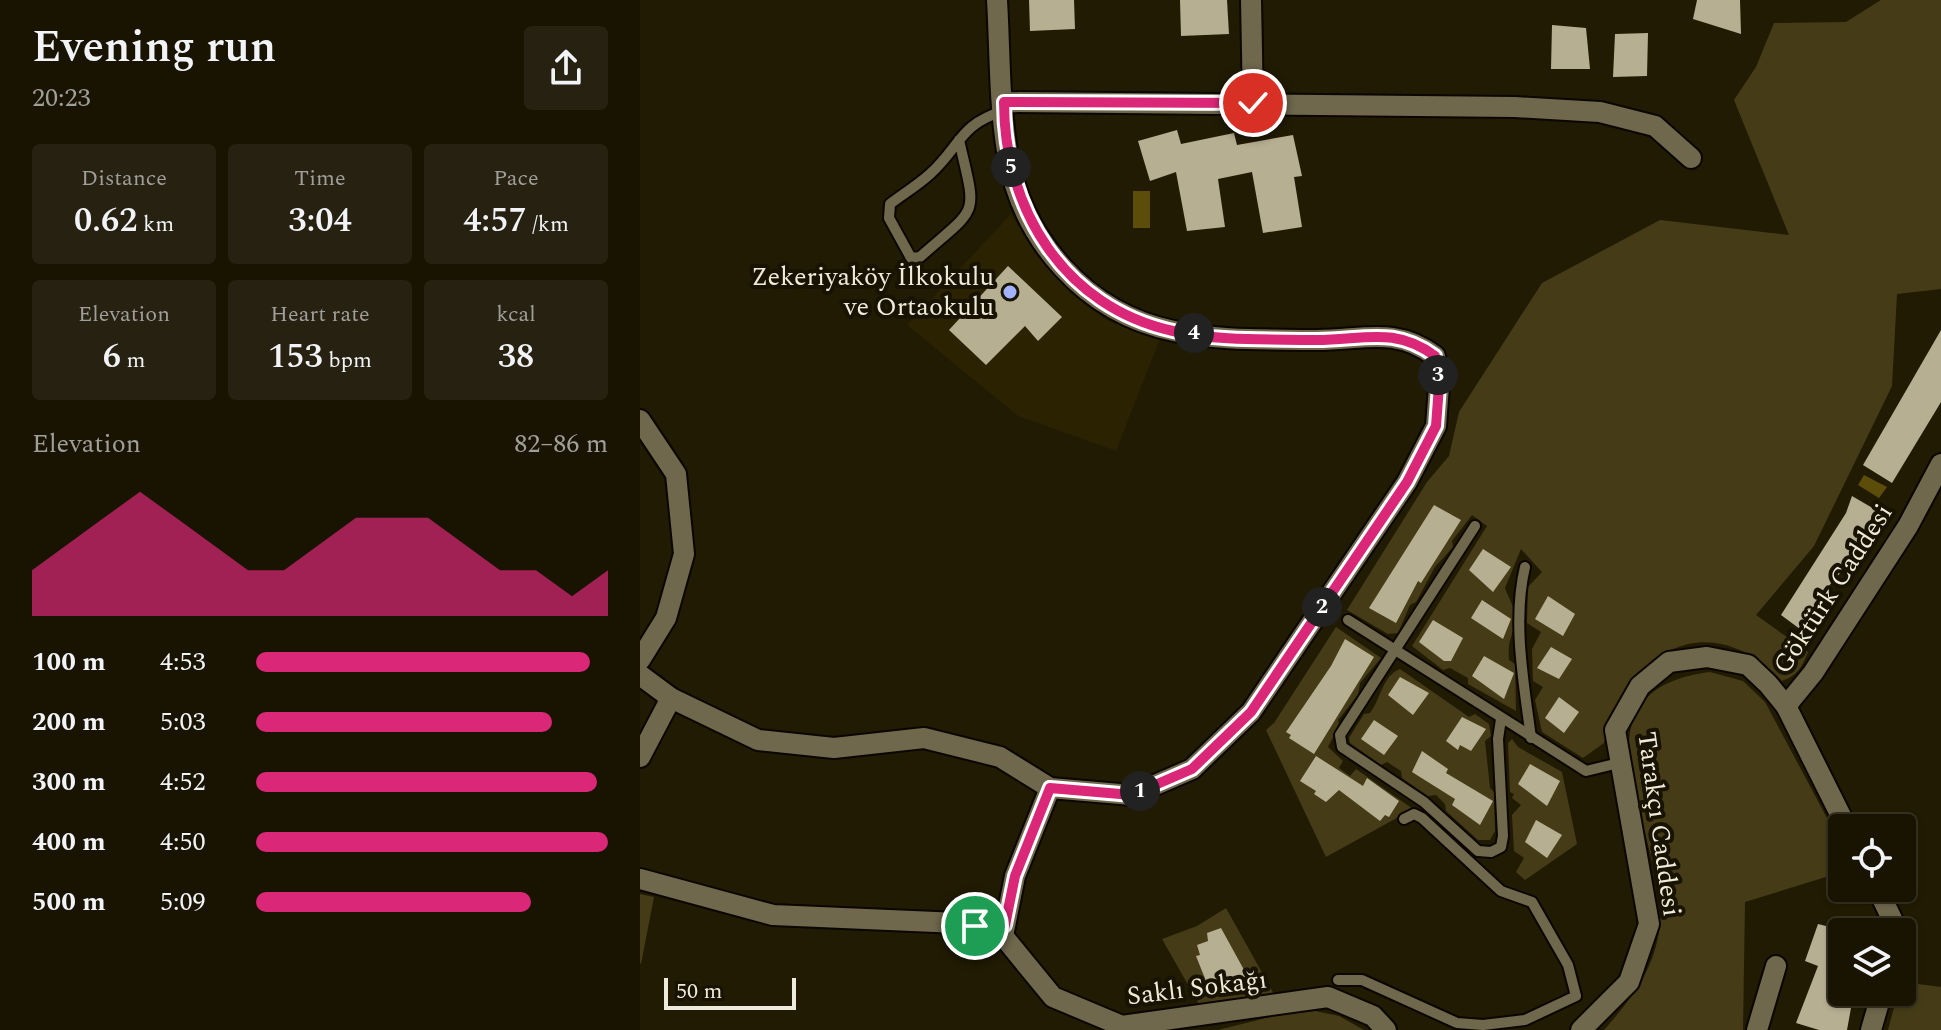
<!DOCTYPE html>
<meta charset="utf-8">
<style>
body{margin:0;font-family:Spectral,serif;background:#262111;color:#f1f3f6;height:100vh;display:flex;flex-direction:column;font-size:30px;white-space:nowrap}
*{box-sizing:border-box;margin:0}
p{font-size:26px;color:#9f9e99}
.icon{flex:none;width:44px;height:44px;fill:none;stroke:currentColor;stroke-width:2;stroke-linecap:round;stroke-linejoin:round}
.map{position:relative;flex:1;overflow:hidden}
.details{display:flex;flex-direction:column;background:#191402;width:640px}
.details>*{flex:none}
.controls{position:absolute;left:1188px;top:814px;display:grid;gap:16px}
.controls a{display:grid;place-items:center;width:88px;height:88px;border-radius:8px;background:#191402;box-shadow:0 2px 6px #0004,0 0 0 2px #373324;font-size:40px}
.scale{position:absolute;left:24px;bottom:20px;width:132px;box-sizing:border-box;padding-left:8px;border:4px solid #efebdc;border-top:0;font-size:22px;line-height:28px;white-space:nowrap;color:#efebdc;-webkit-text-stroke:6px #181200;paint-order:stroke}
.pin{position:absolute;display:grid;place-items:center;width:68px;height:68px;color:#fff;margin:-34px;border:4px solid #fff;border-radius:50%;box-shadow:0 2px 8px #0007}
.km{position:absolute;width:40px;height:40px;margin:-20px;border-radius:50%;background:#222;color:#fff;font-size:22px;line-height:40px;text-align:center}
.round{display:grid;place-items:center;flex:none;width:84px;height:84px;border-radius:8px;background:#262111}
.headline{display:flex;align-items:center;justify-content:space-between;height:136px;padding:0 32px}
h1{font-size:44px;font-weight:600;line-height:60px}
.figures{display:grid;grid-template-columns:repeat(3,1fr);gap:12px;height:136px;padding:8px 32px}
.figures div{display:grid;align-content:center;border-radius:8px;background:#262111;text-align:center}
.figures b{font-size:34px;font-weight:600}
.figures small{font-size:22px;font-weight:400}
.figures p{font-size:22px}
.chart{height:224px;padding:16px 32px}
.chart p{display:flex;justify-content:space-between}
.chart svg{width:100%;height:144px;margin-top:8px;fill:#db2777;opacity:.7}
ul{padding:0 32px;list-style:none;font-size:26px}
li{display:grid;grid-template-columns:128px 96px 1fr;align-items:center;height:60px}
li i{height:20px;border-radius:10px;background:#db2777}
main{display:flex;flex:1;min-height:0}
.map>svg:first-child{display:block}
.built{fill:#2b2201}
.green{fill:#453c17}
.water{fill:#5d4d0b}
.building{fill:#b7af92}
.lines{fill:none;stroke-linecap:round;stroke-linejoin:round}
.lane-casing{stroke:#0b0600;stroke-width:14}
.street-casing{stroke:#0b0600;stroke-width:24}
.lane{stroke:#6f684d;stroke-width:10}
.street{stroke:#6f684d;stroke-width:20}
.route-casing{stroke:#fff;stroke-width:16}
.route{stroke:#db2777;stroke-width:10}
.poi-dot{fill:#a3b2fd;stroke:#181200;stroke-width:3}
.labels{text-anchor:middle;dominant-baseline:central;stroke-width:8;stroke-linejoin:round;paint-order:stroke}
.poi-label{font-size:26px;fill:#efebdc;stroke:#181200;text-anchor:end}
.street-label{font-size:26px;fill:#efebdc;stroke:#181200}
</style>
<main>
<section class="details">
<div class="headline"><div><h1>Evening run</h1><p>20:23</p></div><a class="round"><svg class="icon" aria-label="share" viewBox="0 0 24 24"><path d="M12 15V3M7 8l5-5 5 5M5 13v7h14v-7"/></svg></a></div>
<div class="figures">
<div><p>Distance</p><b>0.62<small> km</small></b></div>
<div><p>Time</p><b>3:04</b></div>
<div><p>Pace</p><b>4:57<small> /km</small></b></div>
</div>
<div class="figures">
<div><p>Elevation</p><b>6<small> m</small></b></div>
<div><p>Heart rate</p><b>153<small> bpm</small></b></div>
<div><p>kcal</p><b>38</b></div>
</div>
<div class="chart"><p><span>Elevation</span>82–86 m</p>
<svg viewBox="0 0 160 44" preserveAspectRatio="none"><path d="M0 44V30L10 22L20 14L30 6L40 14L50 22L60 30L70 30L80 22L90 14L100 14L110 14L120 22L130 30L140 30L150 38L160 30V44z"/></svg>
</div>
<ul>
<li><b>100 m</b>4:53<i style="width:95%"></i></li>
<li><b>200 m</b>5:03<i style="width:84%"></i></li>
<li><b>300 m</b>4:52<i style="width:97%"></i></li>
<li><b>400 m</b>4:50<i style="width:100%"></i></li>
<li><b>500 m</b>5:09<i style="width:78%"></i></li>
</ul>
</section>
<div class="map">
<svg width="1301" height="1030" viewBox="0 0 1301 1030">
<rect width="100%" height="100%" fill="#211b03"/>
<!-- built -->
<polygon class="built" points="371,214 395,253 429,292 466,320 520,339 476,451 378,416 267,325"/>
<!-- green -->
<g class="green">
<path d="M 1241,0 L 1301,0 L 1301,289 L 1257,294 L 1252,386 L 1174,546 L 1116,615 L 1168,652 C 1162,667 1158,675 1142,681 C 1068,604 988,651 964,743 L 943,758 L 902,732 L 895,700 L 903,687 L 893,681 L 892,649 L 901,632 L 887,623 L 888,587 L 902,572 L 881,549 L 865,588 C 869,600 879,612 874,627 C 870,643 868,640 869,660 L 875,664 L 876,711 L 828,684 L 828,678 L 810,668 L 803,670 L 772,646 L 847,526 L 832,515 L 812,541 L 813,547 L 795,567 L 776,602 L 770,605 L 758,633 L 748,634 L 707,610 L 787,482 L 809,456 L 819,412 L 902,283 L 1020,220 L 1149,235 L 1094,100 L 1116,67 L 1134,23 L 1206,22 Z"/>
<polygon points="696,627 741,658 720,683 718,695 698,720 699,725 688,747 703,761 699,768 710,776 716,769 773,809 686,857 626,730 634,723"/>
<path d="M 760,669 L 829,717 L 835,714 L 849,724 L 851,736 L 845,741 L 850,788 L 854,792 L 855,831 L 850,840 L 838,840 L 806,811 L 805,804 L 796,795 L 788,796 L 762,778 L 761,771 L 747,762 L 741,765 L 710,743 L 709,738 L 724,714 L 730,713 C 741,699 742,676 760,669 Z"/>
<path d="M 1070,672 L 1103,681 L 1125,702 L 1188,820 L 1202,851 L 1202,872 L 1105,902 L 1103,1030 L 964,1030 C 994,996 1018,965 1020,919 C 1024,833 921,691 1070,672 Z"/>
<polygon points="872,739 878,747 922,772 937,844 885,880 876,872 884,858 874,851 872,815 881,805 872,798 874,794 870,792 868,743"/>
<polygon points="0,894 14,897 1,964 0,963"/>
<polygon points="586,908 635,996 564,1013 522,939 557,926"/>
<polygon points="1262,982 1301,987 1301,1030 1248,1030 1258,992 1262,992"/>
<polygon points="675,1011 699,1016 724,1030 578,1030 642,1014"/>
</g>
<!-- water -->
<g class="water">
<rect x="493" y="191" width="17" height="37"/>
<polygon points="1224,475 1247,487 1239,498 1218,485"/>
</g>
<!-- building -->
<g class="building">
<polygon points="389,0 434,0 435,29 390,31"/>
<polygon points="540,0 587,0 589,34 541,36"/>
<polygon points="1057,0 1100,0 1101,34 1053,19"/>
<polygon points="912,25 946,28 950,69 911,69"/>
<polygon points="1008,33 1007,76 973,77 975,34"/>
<polygon points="537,130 541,144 594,133 597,145 653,135 662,176 654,177 662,227 623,233 612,172 578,179 585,227 547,231 536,172 510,181 498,141"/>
<polygon points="368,266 422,317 398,341 385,326 346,365 309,330"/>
<polygon points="1301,330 1301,402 1252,483 1223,465"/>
<polygon points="1212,496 1236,510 1201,572 1180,596 1184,599 1177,615 1164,632 1141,615 1206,513"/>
<polygon points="794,505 821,520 781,583 778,581 756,623 729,608"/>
<polygon points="843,549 871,567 853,592 829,570"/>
<polygon points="908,596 935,614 923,636 895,619"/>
<polygon points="842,600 871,619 863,639 831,618"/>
<polygon points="793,620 823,638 811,661 804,661 779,642"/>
<polygon points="705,639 734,657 674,754 649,738 651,735 646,732 691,666"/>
<polygon points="911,647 932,659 919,679 897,668"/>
<polygon points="844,656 874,673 864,699 832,676"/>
<polygon points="760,677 789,693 773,715 748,695"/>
<polygon points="919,697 939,712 924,733 905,718"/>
<polygon points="822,717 846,729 831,751 820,745 818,750 806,741"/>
<polygon points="734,720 758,736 744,755 721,739"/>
<polygon points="782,751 808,769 806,773 853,801 840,825 812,805 815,799 772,772"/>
<polygon points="676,756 723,786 727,778 759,801 749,817 745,815 740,821 699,790 686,802 674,794 676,791 660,781"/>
<polygon points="890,764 920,781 907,806 878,784"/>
<polygon points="896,820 922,835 907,858 885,842"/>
<polygon points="1178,924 1202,930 1202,994 1213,997 1207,1030 1179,1030 1156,1023 1178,966 1165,961"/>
<polygon points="581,928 609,979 572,996 556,956 560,955 557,945 568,941 567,933"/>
</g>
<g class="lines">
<defs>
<g id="lane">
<path d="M 319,140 C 337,219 340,204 280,257 L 271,258 L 249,218 L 250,204 C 263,194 278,185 290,174 C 321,146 319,124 364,111"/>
<polyline points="835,526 700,735 702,747 784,802 838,851 851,852 861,847 863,836 858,739 861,719"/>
<path d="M 885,567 C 872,621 884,684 891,738"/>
<polyline points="708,620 946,771 979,763"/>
<polyline points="698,980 722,980 817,1023 843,1025 885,1020 936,996 928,965 892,902 861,891 782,818 774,814 764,819"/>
</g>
<g id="street">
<polyline points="611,0 613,103"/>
<polyline points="364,102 875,107 960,112 1015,126 1051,158"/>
<polyline points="0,420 36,474 44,554 26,618 0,660"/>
<path d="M 0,675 L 31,698 L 118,740 L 194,748 L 284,738 L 360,757 L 410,788 L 492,795 L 552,769 L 611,712 L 767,482 L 796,426 L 799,386 L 795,356 C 754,325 721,341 673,340 C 628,339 578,341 534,331 C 445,313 381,239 367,151 C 359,102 360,50 357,0"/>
<polyline points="1146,706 1173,673 1268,526 1301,464"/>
<polyline points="0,757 31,698"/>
<polyline points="410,788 375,876 363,936 413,997 482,1026 688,997 733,1016 746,1030"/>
<polyline points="0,879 133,915 365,925"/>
<polyline points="1237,888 1253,921 1253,932"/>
<polyline points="941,1030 989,982 1009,924 975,730 1000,686 1029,662 1067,657 1108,665 1128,684 1146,706 1207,828"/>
<polyline points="1117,1030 1136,966"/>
<polyline points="1231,1030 1242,992"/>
</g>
</defs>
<!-- lane casing -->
<use href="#lane" class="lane-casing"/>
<!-- street casing -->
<use href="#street" class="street-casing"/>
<!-- lane -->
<use href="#lane" class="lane"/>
<!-- street -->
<use href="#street" class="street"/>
</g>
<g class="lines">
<defs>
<path id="route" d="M 335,926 L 365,925 L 375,876 L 410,788 L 492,795 L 552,769 L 611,712 L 767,482 L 796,426 L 799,386 L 795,356 C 753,325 721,341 673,340 C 628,339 577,341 533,331 C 424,307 364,209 364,102 L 613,103"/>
</defs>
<!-- route casing -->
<use href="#route" class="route-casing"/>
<!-- route -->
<use href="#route" class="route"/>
</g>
<!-- markers -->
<circle class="poi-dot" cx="370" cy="292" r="8"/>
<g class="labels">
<!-- poi labels -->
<g class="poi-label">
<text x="354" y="277">Zekeriyaköy İlkokulu<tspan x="354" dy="30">ve Ortaokulu</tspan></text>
</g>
<!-- street labels -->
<g class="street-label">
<text transform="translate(1193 589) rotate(-57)">Göktürk Caddesi</text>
<text transform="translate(1019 824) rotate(82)">Tarakçı Caddesi</text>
<text transform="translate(557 988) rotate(-7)">Saklı Sokağı</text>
</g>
</g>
</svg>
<div class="controls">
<a><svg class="icon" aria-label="locate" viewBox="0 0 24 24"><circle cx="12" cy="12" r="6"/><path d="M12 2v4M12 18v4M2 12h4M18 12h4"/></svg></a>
<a><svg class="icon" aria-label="layers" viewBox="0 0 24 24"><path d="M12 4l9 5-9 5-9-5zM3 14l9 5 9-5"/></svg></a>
</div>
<div class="scale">50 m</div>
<div class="pin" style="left:335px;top:926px;background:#1e9e55"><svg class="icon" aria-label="arrive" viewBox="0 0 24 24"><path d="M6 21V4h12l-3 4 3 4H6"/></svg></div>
<div class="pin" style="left:613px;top:103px;background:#d93025"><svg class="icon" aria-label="check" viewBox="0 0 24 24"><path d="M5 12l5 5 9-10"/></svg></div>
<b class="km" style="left:500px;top:791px">1</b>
<b class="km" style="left:682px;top:607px">2</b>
<b class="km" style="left:798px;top:375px">3</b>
<b class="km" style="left:554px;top:333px">4</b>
<b class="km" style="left:371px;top:167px">5</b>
</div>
</main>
